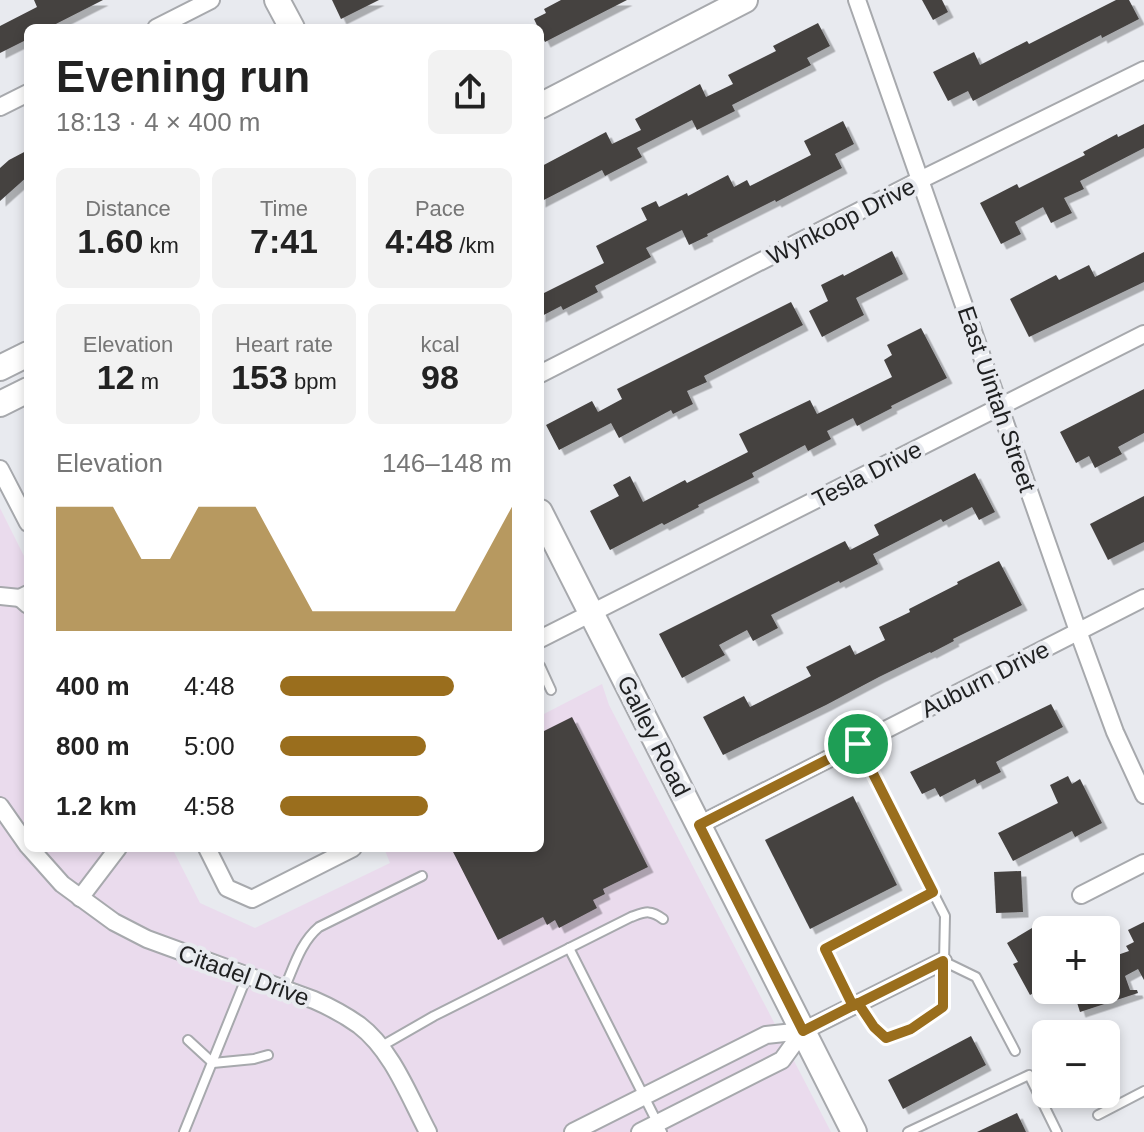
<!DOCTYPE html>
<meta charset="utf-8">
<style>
body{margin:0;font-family:Arial,sans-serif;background:#f2f2f2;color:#222;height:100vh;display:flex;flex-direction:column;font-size:30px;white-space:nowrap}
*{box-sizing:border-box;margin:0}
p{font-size:26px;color:#767676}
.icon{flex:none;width:44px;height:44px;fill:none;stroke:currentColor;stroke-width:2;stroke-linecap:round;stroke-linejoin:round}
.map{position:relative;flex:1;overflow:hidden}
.side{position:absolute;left:24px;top:24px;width:520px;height:828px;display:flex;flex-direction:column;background:#fff;border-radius:12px;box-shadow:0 4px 12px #0003}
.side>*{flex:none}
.controls{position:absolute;left:1032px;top:916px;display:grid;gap:16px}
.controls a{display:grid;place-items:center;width:88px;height:88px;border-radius:12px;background:#fff;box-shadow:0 4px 12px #0003;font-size:40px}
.pin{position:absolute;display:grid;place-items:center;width:68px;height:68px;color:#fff;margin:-34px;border:4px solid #fff;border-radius:50%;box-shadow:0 2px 8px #0007}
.round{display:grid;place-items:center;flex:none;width:84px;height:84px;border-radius:12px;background:#f2f2f2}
.overview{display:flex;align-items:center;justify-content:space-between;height:136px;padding:0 32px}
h1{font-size:44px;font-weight:600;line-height:60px}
.figures{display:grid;grid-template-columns:repeat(3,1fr);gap:12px;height:136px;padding:8px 32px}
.figures div{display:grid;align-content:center;border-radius:12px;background:#f2f2f2;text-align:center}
.figures b{font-size:34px;font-weight:600}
.figures small{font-size:22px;font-weight:400}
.figures p{font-size:22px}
.chart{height:224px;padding:16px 32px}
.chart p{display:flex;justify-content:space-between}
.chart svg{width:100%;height:144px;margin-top:8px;fill:#9a6e1d;opacity:.7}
ul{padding:0 32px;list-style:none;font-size:26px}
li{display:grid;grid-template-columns:128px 96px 1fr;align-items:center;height:60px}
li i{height:20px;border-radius:10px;background:#9a6e1d}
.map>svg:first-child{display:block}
.commercial{fill:#eadbed}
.building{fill:#454240;filter:url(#shadow)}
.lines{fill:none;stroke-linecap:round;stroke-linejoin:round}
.lane-casing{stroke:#a7a9ad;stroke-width:12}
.street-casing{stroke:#a7a9ad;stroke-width:20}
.secondary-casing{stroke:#a7a9ad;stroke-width:28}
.lane{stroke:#fff;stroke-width:8}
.street{stroke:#fff;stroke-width:16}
.secondary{stroke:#fff;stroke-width:24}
.route-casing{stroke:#fff;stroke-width:16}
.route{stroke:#9a6e1d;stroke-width:10}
.labels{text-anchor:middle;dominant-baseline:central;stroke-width:8;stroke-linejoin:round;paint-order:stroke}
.street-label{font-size:24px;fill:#1f2021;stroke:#e8eaef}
</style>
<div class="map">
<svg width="1144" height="1132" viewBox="0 0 1144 1132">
<defs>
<filter id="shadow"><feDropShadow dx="5.5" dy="5.5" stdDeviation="0" flood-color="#0004"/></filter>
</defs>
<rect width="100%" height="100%" fill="#e8eaef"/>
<!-- commercial -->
<polygon class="commercial" points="0,508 28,564 28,848 172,848 200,903 255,928 390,863 384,848 540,848 540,716 602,684 609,705 831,1132 0,1132"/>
<!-- building -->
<g class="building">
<polygon points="34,0 103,0 48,28 28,28 28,39 0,53 0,26 37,7"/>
<polygon points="332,0 379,0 341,19"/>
<polygon points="561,0 627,0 545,42 534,19 546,13 544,9"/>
<polygon points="922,0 942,0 948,12 933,20"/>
<polygon points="1116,0 1129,0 1139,19 1102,38 1101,35 973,101 968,91 948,101 933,72 974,52 980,65 1027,41 1029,44"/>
<polygon points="818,23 830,46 807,58 811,65 732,105 735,111 697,130 692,120 637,148 642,157 605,176 602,170 540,202 540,167 606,132 612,144 641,130 635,119 700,84 706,97 733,84 728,75 776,51 773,46"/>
<polygon points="843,121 854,144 835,154 842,168 776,202 775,200 707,234 708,236 689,245 682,230 646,248 651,257 595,286 598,292 563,310 561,306 540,317 540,295 604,263 596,246 647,220 641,208 656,201 659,207 687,193 688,196 728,175 734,187 747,180 750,186 811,155 804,141"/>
<polygon points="1144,124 1144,148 1080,181 1084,189 1064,198 1072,213 1051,223 1043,207 1015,222 1021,234 1001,244 980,203 1017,184 1019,188 1085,155 1083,152 1117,134 1118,137"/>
<polygon points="28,150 28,176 0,201 0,168 9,160"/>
<polygon points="892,251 903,274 856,298 864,315 822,337 809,311 828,301 821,285 843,274 844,276"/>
<polygon points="1144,252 1144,282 1029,337 1010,299 1056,275 1059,280 1089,265 1095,277"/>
<polygon points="791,302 803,325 704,376 707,382 687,391 693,404 673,414 671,410 619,438 611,423 559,450 546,425 592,401 598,412 622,399 617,389"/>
<polygon points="921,328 947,378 891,406 892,408 857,426 853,418 827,431 831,439 808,451 805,445 752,473 754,477 698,505 699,507 664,525 662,523 610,550 590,511 619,496 613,485 630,476 643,502 685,480 687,483 748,452 739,434 810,400 817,414 892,377 884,360 892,355 887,345"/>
<polygon points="1144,389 1144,433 1118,447 1122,454 1095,468 1089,456 1076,463 1060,432"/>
<polygon points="975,473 995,512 979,520 972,507 943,522 941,519 873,554 878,564 840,583 839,581 771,615 778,628 753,641 747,630 719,645 725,655 682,678 659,634 845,541 850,550 879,535 874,525"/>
<polygon points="1144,496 1144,542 1108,560 1090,524"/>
<polygon points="999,561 1022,605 953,639 954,641 931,653 930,652 879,677 826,705 723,755 703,717 744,696 750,707 811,676 806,667 850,645 855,655 885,640 879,627 910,612 909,609 958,584 957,582"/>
<polygon points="1051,704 1063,727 996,762 1001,772 977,784 975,779 940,797 935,788 922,794 910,772"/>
<polygon points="572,717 648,867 603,889 605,894 593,900 597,908 559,928 555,920 547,925 543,917 498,940 451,848 540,848 540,733"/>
<polygon points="1068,776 1072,784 1080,779 1102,823 1075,837 1072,831 1013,861 998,833 1058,803 1050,785"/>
<polygon points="853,796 897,885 810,929 765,840"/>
<polygon points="1021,871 1023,912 996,913 994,872"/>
<polygon points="1144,922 1144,980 1138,969 1125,976 1130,990 1137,990 1138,993 1080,1012 1073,990 1106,990 1106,959 1129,951 1126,946 1134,942 1128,930"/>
<polygon points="1032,928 1038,928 1046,942 1046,986 1030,995 1013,964 1018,962 1007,943"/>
<polygon points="971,1036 986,1065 903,1109 888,1080"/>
<polygon points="1017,1113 1026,1132 977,1132"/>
</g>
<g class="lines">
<defs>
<g id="lane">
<polyline points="540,666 551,690"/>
<polyline points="858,745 945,916 943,1007 911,1029 886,1038 874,1027 858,1003"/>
<polyline points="569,948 662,1132"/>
<polyline points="943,961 976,977 1015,1051"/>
<path d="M 284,989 C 294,967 300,943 319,927 L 422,876"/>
<polyline points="853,1006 825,949 933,892"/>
<polyline points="188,1040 213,1063 254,1059 268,1055"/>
<path d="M 380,1047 L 434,1016 L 631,917 C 645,912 650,909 663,919"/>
<polyline points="1098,1115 1144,1091"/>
<polyline points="184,1132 247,976"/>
<polyline points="908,1132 1029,1075 1057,1132"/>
</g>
<g id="street">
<polyline points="857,0 1078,631 1115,732 1144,795"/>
<polyline points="156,28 211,0"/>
<polyline points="0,107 28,93"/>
<polyline points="540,374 920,180 1144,70"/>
<polyline points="0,469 28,523"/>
<polyline points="28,594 20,598 28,605"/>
<polyline points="0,596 20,598"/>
<polyline points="540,639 1144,334"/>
<polyline points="0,806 28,846"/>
<polyline points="699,825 1144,598"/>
<path d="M 30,848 L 62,884 L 114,922 L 147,939 L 314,1000 C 330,1007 345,1015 359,1025 C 392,1050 409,1096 428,1132"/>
<polyline points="207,848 227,888 252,899 353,848"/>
<polyline points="1081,895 1144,863"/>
<polyline points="80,898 118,848"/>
<polyline points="573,1132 766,1035 803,1031 943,961"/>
<polyline points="640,1132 782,1060 803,1031"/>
</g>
<g id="secondary">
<polyline points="277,0 292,28"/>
<polyline points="540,106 745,0"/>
<polyline points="0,368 28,354"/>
<polyline points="0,404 28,390"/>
<polyline points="540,512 854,1132"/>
</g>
</defs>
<!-- lane casing -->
<use href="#lane" class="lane-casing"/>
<!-- street casing -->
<use href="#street" class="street-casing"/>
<!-- secondary casing -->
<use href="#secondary" class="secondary-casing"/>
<!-- lane -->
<use href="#lane" class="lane"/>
<!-- street -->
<use href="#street" class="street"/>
<!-- secondary -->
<use href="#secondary" class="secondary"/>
</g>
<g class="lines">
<defs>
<polyline id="route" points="858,744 699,825 803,1031 858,1003 874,1027 886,1038 911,1029 943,1007 943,961 853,1006 825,949 933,892 858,744"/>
</defs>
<!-- route casing -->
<use href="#route" class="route-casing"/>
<!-- route -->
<use href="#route" class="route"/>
</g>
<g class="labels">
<!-- street labels -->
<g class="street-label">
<text transform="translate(841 221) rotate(-27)">Wynkoop Drive</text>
<text transform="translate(997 399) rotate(71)">East Uintah Street</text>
<text transform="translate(867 474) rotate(-27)">Tesla Drive</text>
<text transform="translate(985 679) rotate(-27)">Auburn Drive</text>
<text transform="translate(654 736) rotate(63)">Galley Road</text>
<text transform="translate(244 975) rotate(20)">Citadel Drive</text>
</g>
</g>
</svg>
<div class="controls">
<a>+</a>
<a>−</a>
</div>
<div class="pin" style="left:858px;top:744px;background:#1e9e55"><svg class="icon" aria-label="arrive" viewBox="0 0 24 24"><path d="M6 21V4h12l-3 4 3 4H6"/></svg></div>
<section class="side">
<div class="overview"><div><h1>Evening run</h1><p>18:13 · 4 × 400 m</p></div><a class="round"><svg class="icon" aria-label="share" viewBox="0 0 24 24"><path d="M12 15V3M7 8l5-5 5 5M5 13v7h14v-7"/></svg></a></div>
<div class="figures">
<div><p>Distance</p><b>1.60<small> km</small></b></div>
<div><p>Time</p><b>7:41</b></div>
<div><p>Pace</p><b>4:48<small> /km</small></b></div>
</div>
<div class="figures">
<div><p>Elevation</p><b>12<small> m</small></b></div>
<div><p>Heart rate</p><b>153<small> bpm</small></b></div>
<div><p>kcal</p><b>98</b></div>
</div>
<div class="chart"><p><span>Elevation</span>146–148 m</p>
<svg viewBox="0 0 160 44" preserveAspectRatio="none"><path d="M0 44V6L10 6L20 6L30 22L40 22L50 6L60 6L70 6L80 22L90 38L100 38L110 38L120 38L130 38L140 38L150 22L160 6V44z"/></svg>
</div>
<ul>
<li><b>400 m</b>4:48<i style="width:75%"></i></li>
<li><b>800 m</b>5:00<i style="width:63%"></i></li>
<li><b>1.2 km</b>4:58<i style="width:64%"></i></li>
</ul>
</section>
</div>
